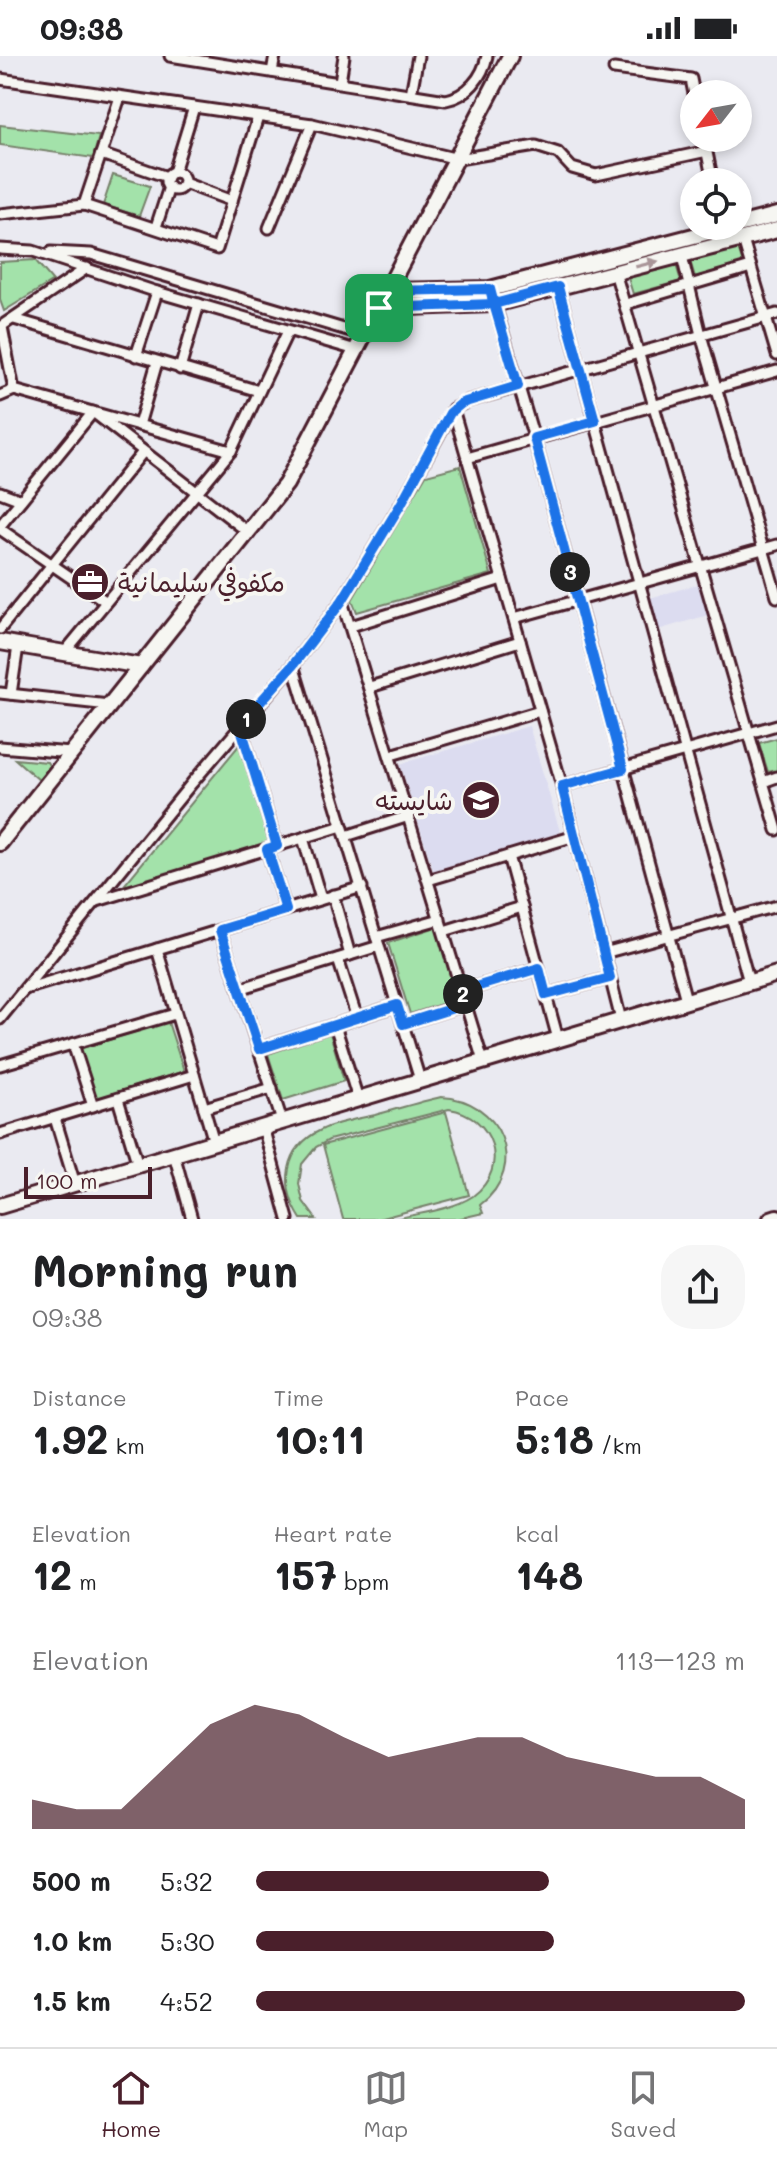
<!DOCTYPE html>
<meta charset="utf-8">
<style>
body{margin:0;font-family:Mali,"Playpen Sans Arabic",sans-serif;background:#f6f6f6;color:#202124;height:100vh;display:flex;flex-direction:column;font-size:30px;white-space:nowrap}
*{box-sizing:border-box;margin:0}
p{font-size:26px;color:#757577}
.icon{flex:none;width:44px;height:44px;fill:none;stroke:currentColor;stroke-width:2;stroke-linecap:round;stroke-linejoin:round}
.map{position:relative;height:1163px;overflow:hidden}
.side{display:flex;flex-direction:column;background:#fff;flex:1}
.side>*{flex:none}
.needle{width:52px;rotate:239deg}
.fabs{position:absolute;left:680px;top:24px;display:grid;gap:16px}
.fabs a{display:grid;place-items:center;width:72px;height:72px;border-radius:50%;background:#fff;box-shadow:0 4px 12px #0003;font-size:40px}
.scale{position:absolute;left:24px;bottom:20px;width:128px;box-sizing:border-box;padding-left:8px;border:4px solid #4a1f2b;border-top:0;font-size:22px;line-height:28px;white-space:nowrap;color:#4a1f2b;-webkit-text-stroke:6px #f6f6f2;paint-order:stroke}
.pin{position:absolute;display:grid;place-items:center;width:68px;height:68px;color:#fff;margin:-34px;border-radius:16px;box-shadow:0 4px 12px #0006}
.km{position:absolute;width:40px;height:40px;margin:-20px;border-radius:50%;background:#222;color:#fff;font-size:22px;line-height:40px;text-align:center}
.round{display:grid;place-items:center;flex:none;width:84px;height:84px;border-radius:32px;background:#f6f6f6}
.overview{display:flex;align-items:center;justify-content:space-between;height:136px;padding:0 32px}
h1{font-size:44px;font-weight:700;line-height:60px}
.figures{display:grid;grid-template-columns:repeat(3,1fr);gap:12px;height:136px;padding:8px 32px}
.figures div{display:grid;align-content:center}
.figures b{font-size:40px;font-weight:700}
.figures small{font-size:22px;font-weight:400}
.figures p{font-size:22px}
.chart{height:224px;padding:16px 32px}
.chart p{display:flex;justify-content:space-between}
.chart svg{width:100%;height:144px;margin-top:8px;fill:#4a1f2b;opacity:.7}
ul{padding:0 32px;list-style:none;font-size:26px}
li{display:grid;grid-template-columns:128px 96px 1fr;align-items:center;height:60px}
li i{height:20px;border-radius:10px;background:#4a1f2b}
.status{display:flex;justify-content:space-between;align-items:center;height:56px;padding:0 40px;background:#fff;direction:ltr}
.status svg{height:22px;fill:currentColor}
.tab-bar{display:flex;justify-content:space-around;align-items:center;height:112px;border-top:2px solid #e0e0e0;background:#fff;font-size:22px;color:#757577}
.tab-bar a{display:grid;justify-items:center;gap:4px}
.tab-bar .on{color:#4a1f2b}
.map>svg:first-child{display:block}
.built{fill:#dcdcf0}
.green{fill:#a3e2aa;stroke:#76806a;stroke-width:2}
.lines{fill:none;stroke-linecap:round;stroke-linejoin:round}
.street-casing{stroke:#4a1f2b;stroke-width:15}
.secondary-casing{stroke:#4a1f2b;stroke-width:20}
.street{stroke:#f6f6f2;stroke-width:9}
.secondary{stroke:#f6f6f2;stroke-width:14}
.oneway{fill:#a99598}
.route-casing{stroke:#fff;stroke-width:16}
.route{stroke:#1a73e8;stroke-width:10}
.labels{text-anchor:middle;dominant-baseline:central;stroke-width:8;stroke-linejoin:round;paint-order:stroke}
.poi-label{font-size:26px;fill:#4a1f2b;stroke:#f6f6f2;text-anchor:start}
</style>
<div class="status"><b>09:38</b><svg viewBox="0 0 49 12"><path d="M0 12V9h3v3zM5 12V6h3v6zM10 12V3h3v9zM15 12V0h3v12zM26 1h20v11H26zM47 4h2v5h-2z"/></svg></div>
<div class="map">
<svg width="777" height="1163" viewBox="0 0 777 1163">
<rect width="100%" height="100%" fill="#eaeaf1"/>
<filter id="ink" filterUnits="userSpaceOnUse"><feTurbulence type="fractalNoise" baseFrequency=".0125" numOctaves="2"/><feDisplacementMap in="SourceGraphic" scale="16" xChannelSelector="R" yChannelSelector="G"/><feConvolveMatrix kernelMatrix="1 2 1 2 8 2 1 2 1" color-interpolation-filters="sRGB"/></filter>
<g filter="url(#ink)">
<!-- built -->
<g class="built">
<polygon points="699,528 708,559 658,574 650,542"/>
<polygon points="529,670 561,779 434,817 400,708"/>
</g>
<!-- green -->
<g class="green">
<polygon points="0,69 99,80 93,102 0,89"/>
<polygon points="113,119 150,130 139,160 103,149"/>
<polygon points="738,192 743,208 695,221 690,205"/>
<polygon points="35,204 53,225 4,255 0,244 0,206"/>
<polygon points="676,209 681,225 633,238 628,222"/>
<polygon points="460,410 491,518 357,556 352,544 426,419"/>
<polygon points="777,682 777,714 768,716 759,687"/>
<polygon points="240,688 271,787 121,833"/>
<polygon points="15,703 47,706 50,711 39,724"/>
<polygon points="436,871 457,943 410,958 388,887"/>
<polygon points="168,966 184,1015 95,1043 79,993"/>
<polygon points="330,977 344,1025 283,1044 268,998"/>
<path d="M 441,1041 C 501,1043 530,1111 480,1149 L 483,1157 L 457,1163 L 395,1163 C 419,1157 452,1154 473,1140 C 511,1112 493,1059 449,1053 L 329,1084 L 316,1091 L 302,1108 L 299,1128 L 303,1145 L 316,1163 L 301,1163 C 280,1131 283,1092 321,1074 C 337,1066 357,1063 375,1059 C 397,1053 419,1046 441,1041 Z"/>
<polygon points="446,1056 469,1139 378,1163 343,1163 323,1089"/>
</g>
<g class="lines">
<defs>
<g id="street">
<path d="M 170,0 L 446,44 C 467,40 483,21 487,0"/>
<polyline points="614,13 691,23 694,38"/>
<polyline points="272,16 275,0"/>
<polyline points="0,23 312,68 458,103 536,90 558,97 572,112 596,119 707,95"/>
<polyline points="340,26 344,0"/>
<polyline points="411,38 418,0"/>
<polyline points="704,82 713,126"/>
<polyline points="101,98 167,121"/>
<polyline points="174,116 194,51"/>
<circle cx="175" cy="125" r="9"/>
<polyline points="184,127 232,145"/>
<polyline points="84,149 120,41"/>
<polyline points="0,158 84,149 217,193 258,61"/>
<polyline points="156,171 169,131"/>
<polyline points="269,172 312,68"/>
<polyline points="743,184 777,299"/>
<polyline points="0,193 33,195 157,236 356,294"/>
<polyline points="51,196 91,198 364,279"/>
<polyline points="682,200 701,279 777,541"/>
<polyline points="615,216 777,774"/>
<polyline points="558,231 749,926"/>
<polyline points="490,233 534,382 686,944"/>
<polyline points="626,248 751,211"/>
<polyline points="14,263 259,335"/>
<polyline points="0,271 87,212"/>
<polyline points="2,271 14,334"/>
<polyline points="136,300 157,236"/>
<polyline points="180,313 199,248"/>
<polyline points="0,340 14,334 231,395"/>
<polyline points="453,353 562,730 621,964"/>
<polyline points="139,369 157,306"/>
<polyline points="467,402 777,315"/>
<polyline points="0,436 21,444"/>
<polyline points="0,470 93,356 248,476"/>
<polyline points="0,473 105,545"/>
<polyline points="342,545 483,1005"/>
<polyline points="514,562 777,489"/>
<polyline points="351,570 502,523"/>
<polyline points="0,573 143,396"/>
<polyline points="64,597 231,395 288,275"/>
<polyline points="293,609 420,1024"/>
<polyline points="370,631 520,585"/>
<polyline points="0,637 109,649"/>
<polyline points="11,638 18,590"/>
<polyline points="240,669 277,790"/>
<polyline points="0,691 71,697"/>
<polyline points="391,699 540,655"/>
<polyline points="763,726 777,721"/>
<polyline points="562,730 777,669"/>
<polyline points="346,780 409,760"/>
<polyline points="303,782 321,843"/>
<polyline points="267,793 286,854"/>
<polyline points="508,800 558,983"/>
<polyline points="428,824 575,780"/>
<polyline points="333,839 350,899"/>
<polyline points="97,845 342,770"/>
<polyline points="220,874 282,1065"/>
<polyline points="444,875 522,851"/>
<polyline points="376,881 440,863"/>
<polyline points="157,893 214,1086"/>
<polyline points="604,897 777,850"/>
<polyline points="338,903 357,962"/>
<polyline points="25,933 362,831"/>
<polyline points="239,933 379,890"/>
<polyline points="462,935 539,912"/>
<polyline points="546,939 610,922"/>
<polyline points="0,963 192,727 293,609 342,545 401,448 453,353 468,345 777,258"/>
<polyline points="403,968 466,948"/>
<polyline points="335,969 358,1043"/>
<polyline points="73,988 93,1050"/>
<polyline points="259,993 397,949"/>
<polyline points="0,1009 175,958"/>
<polyline points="118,1043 138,1109"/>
<polyline points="204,1052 272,1032"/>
<polyline points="55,1062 75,1128"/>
<polyline points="263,1071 288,1163"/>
<polyline points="0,1078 194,1019"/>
<polyline points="174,1098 192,1163"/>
</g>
<g id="secondary">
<polyline points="738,169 777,159"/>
<polyline points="387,235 490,233 732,170"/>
<polyline points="379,252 494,248 777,174"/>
<polyline points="0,586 141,610"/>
<polyline points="0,787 286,428 510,0"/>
<polyline points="0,1150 777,918"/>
<polyline points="771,1163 777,1161"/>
</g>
</defs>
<!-- street casing -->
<use href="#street" class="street-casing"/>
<!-- secondary casing -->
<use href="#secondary" class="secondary-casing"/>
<!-- street -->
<use href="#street" class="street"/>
<!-- secondary -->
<use href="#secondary" class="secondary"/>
</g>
<!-- one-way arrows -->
<defs><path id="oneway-solid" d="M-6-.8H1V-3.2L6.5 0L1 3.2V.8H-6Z" transform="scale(2)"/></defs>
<use class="oneway" href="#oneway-solid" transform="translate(647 208) rotate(-14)"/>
</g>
<g class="lines" filter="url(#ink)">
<defs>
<polyline id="route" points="379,252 494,248 518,330 462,347 450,357 401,448 342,545 293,609 240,669 277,790 267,793 286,854 220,874 259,993 397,949 403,968 466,948 462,935 539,912 546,939 610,922 562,730 623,713 534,382 595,365 558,231 494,248 490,233 387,235 379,252"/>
</defs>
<!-- route casing -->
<use href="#route" class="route-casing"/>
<!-- route -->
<use href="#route" class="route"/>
</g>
<!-- icons -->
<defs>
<symbol id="office-disc" viewBox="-11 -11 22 22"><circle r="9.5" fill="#4a1f2b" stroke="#f6f6f2"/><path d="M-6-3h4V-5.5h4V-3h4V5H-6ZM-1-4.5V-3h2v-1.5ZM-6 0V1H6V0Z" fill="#fff"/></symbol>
<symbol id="school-disc" viewBox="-11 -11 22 22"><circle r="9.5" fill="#4a1f2b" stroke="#f6f6f2"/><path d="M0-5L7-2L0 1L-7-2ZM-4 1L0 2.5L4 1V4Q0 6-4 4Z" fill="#fff"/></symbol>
</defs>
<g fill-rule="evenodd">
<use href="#office-disc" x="68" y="504" width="44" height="44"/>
<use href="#school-disc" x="459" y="722" width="44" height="44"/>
</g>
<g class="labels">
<!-- poi labels -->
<g class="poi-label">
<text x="118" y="526">مكفوفي سليمانية</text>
<text x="453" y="744" text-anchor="end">شایستە</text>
</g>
</g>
</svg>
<div class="fabs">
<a><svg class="needle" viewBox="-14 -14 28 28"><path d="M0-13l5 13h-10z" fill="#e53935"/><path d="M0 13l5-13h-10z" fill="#757577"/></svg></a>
<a><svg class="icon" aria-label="locate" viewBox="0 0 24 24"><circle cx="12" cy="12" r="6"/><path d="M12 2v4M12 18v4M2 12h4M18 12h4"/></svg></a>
</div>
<div class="scale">100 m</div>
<div class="pin" style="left:379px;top:252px;background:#1e9e55"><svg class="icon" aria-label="arrive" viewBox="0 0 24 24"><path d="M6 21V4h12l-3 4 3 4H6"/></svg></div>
<b class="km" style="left:246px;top:663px">1</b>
<b class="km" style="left:463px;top:938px">2</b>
<b class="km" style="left:570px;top:516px">3</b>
</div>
<section class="side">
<div class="overview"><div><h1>Morning run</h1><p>09:38</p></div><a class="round"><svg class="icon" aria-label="share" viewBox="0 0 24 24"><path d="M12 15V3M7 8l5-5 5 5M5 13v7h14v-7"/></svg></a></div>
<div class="figures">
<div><p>Distance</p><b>1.92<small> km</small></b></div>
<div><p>Time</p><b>10:11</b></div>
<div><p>Pace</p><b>5:18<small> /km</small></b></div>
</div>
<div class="figures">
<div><p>Elevation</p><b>12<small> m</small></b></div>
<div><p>Heart rate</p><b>157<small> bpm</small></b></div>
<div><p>kcal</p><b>148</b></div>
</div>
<div class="chart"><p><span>Elevation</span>113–123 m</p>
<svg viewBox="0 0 160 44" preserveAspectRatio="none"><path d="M0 44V35L10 38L20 38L30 25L40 12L50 6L60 9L70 16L80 22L90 19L100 16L110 16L120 22L130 25L140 28L150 28L160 35V44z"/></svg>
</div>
<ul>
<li><b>500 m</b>5:32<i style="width:60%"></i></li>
<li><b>1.0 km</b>5:30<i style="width:61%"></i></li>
<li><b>1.5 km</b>4:52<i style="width:100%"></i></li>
</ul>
</section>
<nav class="tab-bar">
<a class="on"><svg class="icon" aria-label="home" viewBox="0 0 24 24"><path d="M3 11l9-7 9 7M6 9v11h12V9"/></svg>Home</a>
<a><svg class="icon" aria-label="map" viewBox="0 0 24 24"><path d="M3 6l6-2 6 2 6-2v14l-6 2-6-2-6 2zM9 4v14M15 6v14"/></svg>Map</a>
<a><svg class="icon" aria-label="saved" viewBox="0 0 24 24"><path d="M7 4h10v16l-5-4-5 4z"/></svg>Saved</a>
</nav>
